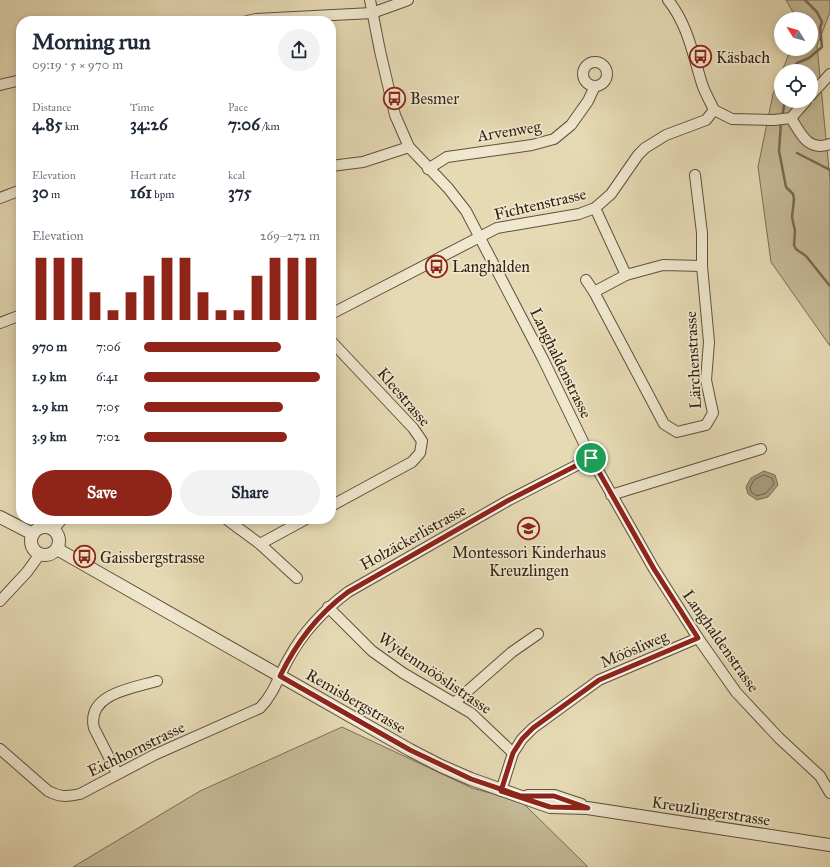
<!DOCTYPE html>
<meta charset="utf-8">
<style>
body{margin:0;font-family:"IM FELL Great Primer",serif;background:#f2f2f3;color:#1f2937;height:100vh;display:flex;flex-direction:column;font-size:15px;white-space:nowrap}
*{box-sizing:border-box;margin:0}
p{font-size:13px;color:#747a83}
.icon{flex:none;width:22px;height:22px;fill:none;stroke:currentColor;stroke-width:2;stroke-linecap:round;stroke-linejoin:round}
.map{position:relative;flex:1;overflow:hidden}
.sheet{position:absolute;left:16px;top:16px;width:320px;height:508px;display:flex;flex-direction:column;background:#fff;border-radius:16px;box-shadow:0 2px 10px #0003}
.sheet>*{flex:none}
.needle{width:26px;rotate:307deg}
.tools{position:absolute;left:774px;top:12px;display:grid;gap:8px}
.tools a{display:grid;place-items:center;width:44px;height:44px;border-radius:50%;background:#fff;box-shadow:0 2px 10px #0003;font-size:20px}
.pin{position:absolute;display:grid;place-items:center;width:34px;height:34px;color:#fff;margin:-17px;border:2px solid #fff;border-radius:50%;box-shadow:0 1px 4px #0007}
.round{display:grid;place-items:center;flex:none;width:42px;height:42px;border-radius:21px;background:#f2f2f3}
.summary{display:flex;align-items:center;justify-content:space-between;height:68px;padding:0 16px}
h1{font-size:22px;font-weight:700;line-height:30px}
.figures{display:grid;grid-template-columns:repeat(3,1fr);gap:6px;height:68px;padding:4px 16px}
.figures div{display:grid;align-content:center}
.figures b{font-size:17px;font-weight:700}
.figures small{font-size:11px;font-weight:400}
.figures p{font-size:11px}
.chart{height:112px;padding:8px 16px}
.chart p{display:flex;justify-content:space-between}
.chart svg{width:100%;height:72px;margin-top:4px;stroke:#8f2418;stroke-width:6}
.action{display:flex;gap:8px;margin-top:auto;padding:8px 16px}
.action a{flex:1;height:46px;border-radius:24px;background:#8f2418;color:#fff;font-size:16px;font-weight:700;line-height:46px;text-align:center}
.action a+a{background:#f2f2f3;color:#1f2937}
ul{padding:0 16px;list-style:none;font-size:13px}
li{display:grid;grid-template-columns:64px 48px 1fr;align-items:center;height:30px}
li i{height:10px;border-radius:5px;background:#8f2418}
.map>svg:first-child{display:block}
.green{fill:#c7bb99;stroke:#7c6f56}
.water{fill:#a99c7e;stroke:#796c54}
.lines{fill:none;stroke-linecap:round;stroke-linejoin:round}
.shore{stroke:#6e6049;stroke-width:1}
.stream{stroke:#796c54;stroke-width:2.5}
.minor-casing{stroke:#5f513c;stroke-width:12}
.tertiary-casing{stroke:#5f513c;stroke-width:14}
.minor{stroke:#efe7ce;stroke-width:10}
.tertiary{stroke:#efe7ce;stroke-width:12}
.route-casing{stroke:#fff;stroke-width:8}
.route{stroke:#8f2418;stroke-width:5}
.labels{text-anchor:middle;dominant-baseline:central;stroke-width:3.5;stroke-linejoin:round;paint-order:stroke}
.poi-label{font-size:16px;fill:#322314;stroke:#efe7ce;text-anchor:start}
.street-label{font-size:16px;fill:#322314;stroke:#efe7ce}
</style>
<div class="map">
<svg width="830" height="867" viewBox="0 0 830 867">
<rect width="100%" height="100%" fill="#e6dab4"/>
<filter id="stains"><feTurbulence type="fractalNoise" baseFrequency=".005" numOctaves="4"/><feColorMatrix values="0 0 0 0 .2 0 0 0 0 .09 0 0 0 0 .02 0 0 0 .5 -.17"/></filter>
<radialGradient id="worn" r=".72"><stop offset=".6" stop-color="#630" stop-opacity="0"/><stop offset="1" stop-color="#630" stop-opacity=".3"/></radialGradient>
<!-- green -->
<g class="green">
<polygon points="786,0 830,0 830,12 817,46 830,180 830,346 771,262 758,167 773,94 781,74 781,101 811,101 811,71 782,71 791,49 811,49 811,19 797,19"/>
<polygon points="342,727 472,788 522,802 588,867 73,867 200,791"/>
</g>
<!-- water -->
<polygon class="water" points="764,471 775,475 778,485 768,497 757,500 748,494 746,487 751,478"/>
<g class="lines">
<!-- shore -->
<polygon class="shore" points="764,475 772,478 774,484 766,493 757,496 751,492 750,487 754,480"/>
<!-- stream -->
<g class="stream">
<polyline points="790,71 797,63 809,58 822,47 820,28 822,22 817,12 805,0"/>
<polyline points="782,117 785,101"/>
<polyline points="781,122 779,151 786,187 793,194 794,199 792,217 795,231 794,245 796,249 806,256 830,286"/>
<polyline points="797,153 830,170"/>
</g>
<defs>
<g id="minor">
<polyline points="370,0 380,51 395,115 409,147 448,188 466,211 543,359 591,458 654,569 698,638 736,692 779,738 820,776 830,793"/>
<path d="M 668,0 C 688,25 693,55 702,84 C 705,93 710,101 714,110"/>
<polyline points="247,21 256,19 372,13 408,0"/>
<circle cx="595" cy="74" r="12"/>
<polyline points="0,85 21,80"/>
<polyline points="811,95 830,74"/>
<polyline points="714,110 732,119 774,120 791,118 806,101"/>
<path d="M 791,118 C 801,134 808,152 830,144"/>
<polyline points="331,166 363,162 409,147"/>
<polyline points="428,169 447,157 532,145 554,139 571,125 588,101 595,86"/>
<polyline points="0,198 21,190"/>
<polyline points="595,208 626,275 594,292 664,424 677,432 706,425 713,413 706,380 709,342 702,266 702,233 695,175"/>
<polyline points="626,275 663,265 702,266"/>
<polyline points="586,280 594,292"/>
<polyline points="331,314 497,228 579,214 595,208 611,194 638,155 645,148 666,135 706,120 714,110"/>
<polyline points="0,323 21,315"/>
<polyline points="331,341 413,428 422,441 420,453 412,462 331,506"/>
<polyline points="611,495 761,449"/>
<polyline points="226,519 260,544 297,578"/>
<polyline points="53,530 62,519"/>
<polyline points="260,544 306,519"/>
<polyline points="0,601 27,572 40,554"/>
<polyline points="328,607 372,651 403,673 471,713 513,753"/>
<polyline points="454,703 512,652 538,634"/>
<path d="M 0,749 L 48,791 C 59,797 67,797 80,794 L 154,755 L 260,708 C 274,694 279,675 289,658 C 303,632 324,610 348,592 L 509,500 L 591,458"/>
<path d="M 117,773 L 94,728 C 86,694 133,688 157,681"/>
<polyline points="501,791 513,753 522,739 533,728 599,680 698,638"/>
</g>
<g id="tertiary">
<polyline points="0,517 33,534"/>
<circle cx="45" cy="541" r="14"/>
<polyline points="57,549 410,750 441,766 471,779 550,807 587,808 830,845"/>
<polyline points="528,796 554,796 581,805"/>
</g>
</defs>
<!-- minor casing -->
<use href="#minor" class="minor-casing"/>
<!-- tertiary casing -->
<use href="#tertiary" class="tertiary-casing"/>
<!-- minor -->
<use href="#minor" class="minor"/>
<!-- tertiary -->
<use href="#tertiary" class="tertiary"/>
</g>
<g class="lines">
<defs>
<path id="route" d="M 591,458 L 654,569 L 698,638 L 599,680 L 533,728 L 522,739 L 513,753 L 501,791 L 550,807 L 588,808 L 554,796 L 521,796 L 471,779 L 410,750 L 280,676 C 297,642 317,615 348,592 L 509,500 L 591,458"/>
</defs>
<!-- route casing -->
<use href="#route" class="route-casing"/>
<!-- route -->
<use href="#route" class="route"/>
</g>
<!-- icons -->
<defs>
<symbol id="bus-ring" viewBox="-11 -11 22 22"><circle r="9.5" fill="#efe7ce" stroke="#8f2418" stroke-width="1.5"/><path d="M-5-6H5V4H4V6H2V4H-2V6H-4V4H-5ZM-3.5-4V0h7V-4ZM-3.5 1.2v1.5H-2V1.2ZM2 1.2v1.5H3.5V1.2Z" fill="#8f2418"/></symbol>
<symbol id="school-ring" viewBox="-11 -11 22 22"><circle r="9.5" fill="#efe7ce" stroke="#8f2418" stroke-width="1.5"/><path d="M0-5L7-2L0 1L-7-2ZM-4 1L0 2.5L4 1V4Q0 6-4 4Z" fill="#8f2418"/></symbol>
</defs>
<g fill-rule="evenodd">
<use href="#bus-ring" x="688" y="44" width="25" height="25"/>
<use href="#bus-ring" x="382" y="86" width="25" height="25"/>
<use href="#bus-ring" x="424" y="254" width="25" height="25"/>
<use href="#school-ring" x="516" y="516" width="25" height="25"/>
<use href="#bus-ring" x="72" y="544" width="25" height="25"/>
</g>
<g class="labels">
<!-- poi labels -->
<g class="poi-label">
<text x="716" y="57">Käsbach</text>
<text x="410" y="98">Besmer</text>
<text x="452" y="266">Langhalden</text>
<text x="529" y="552" text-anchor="middle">Montessori Kinderhaus<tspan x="529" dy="18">Kreuzlingen</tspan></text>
<text x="100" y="557">Gaissbergstrasse</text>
</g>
<!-- street labels -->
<g class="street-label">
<text transform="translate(509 131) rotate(-9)">Arvenweg</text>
<text transform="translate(540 204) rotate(-13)">Fichtenstrasse</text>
<text transform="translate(693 360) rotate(-93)">Lärchenstrasse</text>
<text transform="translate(561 363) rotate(64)">Langhaldenstrasse</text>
<text transform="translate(404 397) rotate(49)">Kleestrasse</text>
<text transform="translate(413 537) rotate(-29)">Holzäckerlistrasse</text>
<text transform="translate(721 641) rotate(55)">Langhaldenstrasse</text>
<text transform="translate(634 649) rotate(-23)">Möösliweg</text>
<text transform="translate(435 673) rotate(34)">Wydenmööslistrasse</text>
<text transform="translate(356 701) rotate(30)">Remisbergstrasse</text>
<text transform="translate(136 749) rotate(-26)">Eichhornstrasse</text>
<text transform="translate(711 811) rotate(9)">Kreuzlingerstrasse</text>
</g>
</g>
<rect width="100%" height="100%" filter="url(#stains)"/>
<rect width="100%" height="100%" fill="url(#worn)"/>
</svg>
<div class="tools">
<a><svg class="needle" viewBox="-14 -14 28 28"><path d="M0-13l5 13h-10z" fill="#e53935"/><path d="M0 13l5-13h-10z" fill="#747a83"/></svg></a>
<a><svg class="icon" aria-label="locate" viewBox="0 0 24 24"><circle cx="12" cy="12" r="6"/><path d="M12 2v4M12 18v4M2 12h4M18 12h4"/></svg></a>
</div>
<div class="pin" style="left:591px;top:458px;background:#1e9e55"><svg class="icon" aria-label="arrive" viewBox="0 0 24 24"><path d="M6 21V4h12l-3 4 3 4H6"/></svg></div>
<section class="sheet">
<div class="summary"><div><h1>Morning run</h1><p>09:19 · 5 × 970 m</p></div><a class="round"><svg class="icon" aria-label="share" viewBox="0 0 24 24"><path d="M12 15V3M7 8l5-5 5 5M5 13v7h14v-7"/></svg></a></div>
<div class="figures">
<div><p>Distance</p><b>4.85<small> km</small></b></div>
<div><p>Time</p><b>34:26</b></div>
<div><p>Pace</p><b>7:06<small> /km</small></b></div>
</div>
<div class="figures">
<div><p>Elevation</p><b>30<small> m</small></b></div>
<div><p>Heart rate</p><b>161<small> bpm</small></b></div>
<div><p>kcal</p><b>375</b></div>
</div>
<div class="chart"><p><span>Elevation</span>269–272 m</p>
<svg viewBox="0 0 160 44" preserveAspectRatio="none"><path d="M5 44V6M15 44V6M25 44V6M35 44V27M45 44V38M55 44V27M65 44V17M75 44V6M85 44V6M95 44V27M105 44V38M115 44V38M125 44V17M135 44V6M145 44V6M155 44V6"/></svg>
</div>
<ul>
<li><b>970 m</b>7:06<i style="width:78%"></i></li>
<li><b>1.9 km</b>6:41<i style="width:100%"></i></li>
<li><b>2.9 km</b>7:05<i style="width:79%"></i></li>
<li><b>3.9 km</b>7:02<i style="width:81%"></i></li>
</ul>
<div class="action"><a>Save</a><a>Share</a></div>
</section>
</div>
